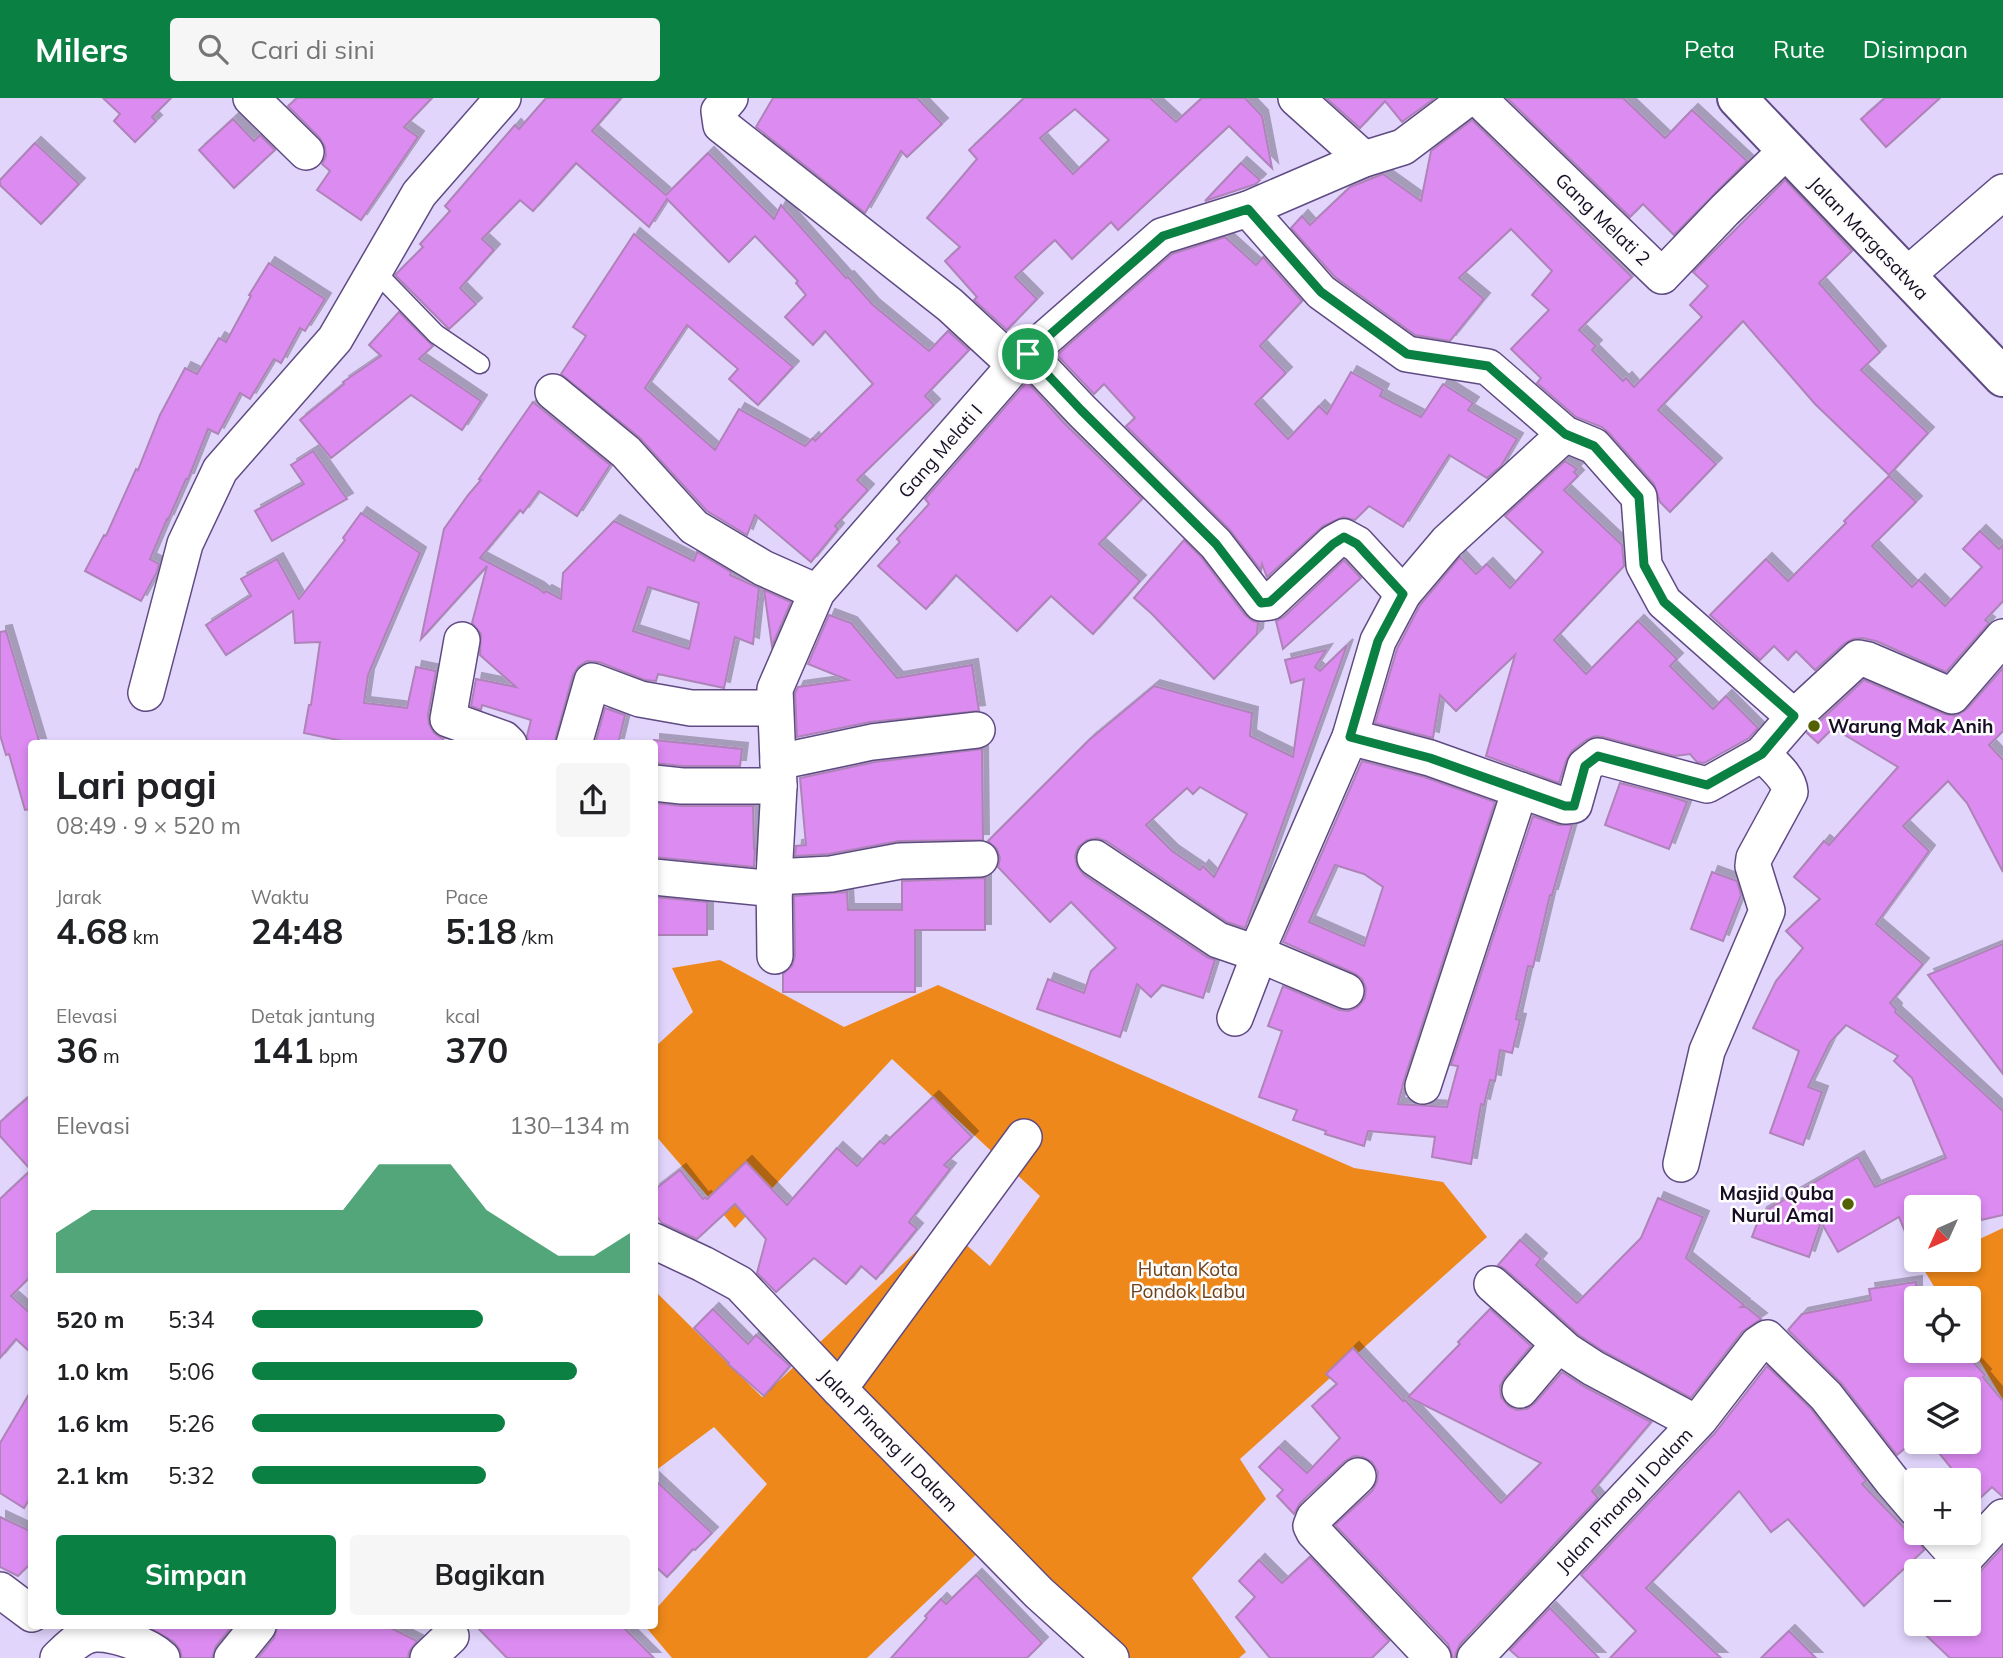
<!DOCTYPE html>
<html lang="id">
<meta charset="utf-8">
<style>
body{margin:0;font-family:Mulish,sans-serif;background:#f6f6f6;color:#202124;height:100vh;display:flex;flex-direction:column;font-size:26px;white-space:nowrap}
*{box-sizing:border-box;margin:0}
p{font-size:23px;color:#757577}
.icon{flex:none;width:38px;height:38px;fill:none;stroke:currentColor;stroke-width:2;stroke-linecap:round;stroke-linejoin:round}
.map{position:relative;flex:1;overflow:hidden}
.panel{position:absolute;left:28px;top:642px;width:630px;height:889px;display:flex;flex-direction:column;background:#fff;border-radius:7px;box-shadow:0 4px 10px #0003}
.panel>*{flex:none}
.needle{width:46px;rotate:225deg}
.buttons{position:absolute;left:1904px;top:1097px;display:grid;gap:14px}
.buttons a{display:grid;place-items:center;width:77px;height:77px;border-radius:7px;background:#fff;box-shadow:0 4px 10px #0003;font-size:35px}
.pin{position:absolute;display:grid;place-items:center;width:60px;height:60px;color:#fff;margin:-30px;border:4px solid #fff;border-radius:50%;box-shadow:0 2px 7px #0007}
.round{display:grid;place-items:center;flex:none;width:74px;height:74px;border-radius:7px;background:#f6f6f6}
.summary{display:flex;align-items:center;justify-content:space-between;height:119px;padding:0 28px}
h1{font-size:38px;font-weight:700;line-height:52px}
.figures{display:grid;grid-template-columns:repeat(3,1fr);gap:10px;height:119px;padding:7px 28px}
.figures div{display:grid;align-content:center}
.figures b{font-size:35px;font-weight:700}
.figures small{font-size:19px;font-weight:400}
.figures p{font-size:19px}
.chart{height:196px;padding:14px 28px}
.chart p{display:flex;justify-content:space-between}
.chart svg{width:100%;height:126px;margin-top:7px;fill:#0b8043;opacity:.7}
.primary-button{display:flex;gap:14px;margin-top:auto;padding:14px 28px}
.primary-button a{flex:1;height:80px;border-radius:7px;background:#0b8043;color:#fff;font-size:28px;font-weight:700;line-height:80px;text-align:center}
.primary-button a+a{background:#f6f6f6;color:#202124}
ul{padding:0 28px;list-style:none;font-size:23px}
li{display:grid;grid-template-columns:112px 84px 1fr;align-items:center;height:52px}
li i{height:18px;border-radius:9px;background:#0b8043}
header{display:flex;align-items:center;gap:42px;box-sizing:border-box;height:98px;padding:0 35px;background:#0b8043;color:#fff}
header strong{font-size:33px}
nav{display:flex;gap:38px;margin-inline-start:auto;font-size:24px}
.search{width:490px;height:63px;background:#f6f6f6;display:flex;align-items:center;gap:18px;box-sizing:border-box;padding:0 24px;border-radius:7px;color:#757577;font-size:26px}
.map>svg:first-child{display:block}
.forest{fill:#ee881a}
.building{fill:#dc8bf1;stroke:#ae83b8;stroke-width:2;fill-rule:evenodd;filter:url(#shadow)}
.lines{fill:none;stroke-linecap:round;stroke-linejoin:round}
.service-casing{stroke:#5f4b83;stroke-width:21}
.minor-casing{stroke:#5f4b83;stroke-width:38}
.tertiary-casing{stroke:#5f4b83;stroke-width:42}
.service{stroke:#fff;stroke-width:18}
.minor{stroke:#fff;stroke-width:35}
.tertiary{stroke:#fff;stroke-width:38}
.route-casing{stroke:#fff;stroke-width:14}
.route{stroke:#0b8043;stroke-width:9}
.poi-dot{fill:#536104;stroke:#fdfdfd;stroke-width:2.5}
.labels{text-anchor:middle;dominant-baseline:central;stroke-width:5;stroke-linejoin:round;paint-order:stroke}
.street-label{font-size:19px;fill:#170e25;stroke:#fdfdfd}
.poi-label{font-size:19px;font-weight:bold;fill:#170e25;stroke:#fdfdfd;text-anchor:start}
.park-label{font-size:19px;fill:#6d431e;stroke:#fdfdfd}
</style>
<header>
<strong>Milers</strong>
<div class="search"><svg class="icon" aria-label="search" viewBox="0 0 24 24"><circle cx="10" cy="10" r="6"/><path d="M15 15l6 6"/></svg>Cari di sini</div>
<nav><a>Peta</a><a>Rute</a><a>Disimpan</a></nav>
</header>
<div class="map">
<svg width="2003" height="1560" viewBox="0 0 2003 1560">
<defs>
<filter id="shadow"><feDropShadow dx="6" dy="-6" stdDeviation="0" flood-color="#0004"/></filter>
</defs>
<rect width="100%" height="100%" fill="#e1d5fc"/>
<!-- forest -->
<g class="forest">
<polygon points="720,862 844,929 938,887 1354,1070 1443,1084 1487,1139 1240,1361 1266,1401 1192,1480 1246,1554 1239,1560 1104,1560 983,1450 867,1560 672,1560 645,1528 654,1528 655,1512 767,1386 714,1329 655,1373 655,1193 762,1299 944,1127 990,1168 1040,1098 892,961 735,1130 655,1037 655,949 693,914 672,870"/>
<polygon points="2003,1130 2003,1302 1969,1245 1969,1200 1941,1200 1921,1167 1932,1162 1969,1162 1969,1146"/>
</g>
<!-- building -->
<g class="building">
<polygon points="103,0 171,0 152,19 156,23 135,44 114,23 120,16"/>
<polygon points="297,0 432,0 404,29 418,39 361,122 317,92 330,73 322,66 326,58 325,49 320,40 288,8"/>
<polygon points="546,0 621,0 592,33 666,97 708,55 774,121 781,107 846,180 848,179 873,207 929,253 948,233 969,252 925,298 934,307 857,382 868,392 835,428 838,431 811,464 755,417 747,437 707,413 639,339 561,276 586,238 573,229 634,136 793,269 758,307 729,281 738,271 687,227 645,290 715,352 739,311 805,348 813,340 815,343 873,286 825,233 813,247 785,219 806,197 796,185 798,183 755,138 729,164 667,101 649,129 576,65 533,113 520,102 482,141 494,152 460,190 476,206 449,231 395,177 423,149 420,146 450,113 445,108 515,27 519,31"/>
<polygon points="773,0 917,0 942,26 907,59 901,53 865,115 756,29"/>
<path d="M 1024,0 L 1150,0 L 1176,24 L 1202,0 L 1245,0 L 1262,18 L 1272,70 L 1229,28 L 1118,132 L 1111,124 L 1072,161 L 1055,142 L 1015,179 L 1037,201 L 1007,232 L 974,202 L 977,199 L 945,163 L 960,149 L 927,120 L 977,61 L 969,52 ZM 1075,11 L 1109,42 L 1073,76 L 1040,40 Z"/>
<polygon points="1326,0 1435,0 1402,24 1385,3 1360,30"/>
<polygon points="1507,0 1623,0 1665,40 1692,12 1747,63 1674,137 1643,106 1630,119"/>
<polygon points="1885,0 1940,0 1886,49 1861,21"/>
<polygon points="233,21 254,43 260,37 275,52 234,90 199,52"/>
<polygon points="1472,22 1632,179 1579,232 1596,248 1592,252 1623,283 1626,280 1634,289 1702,219 1690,207 1708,188 1693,174 1785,82 1852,153 1819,185 1880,254 1861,272 1928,335 1889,377 1815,306 1743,223 1658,312 1716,366 1670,414 1660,404 1654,386 1609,335 1602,329 1576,319 1537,285 1541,280 1511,251 1549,212 1532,197 1552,173 1511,131 1459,180 1484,201 1450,243 1415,237 1335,179 1291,130 1302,118 1310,127 1350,89 1383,76 1421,103 1431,53"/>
<polygon points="35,45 79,86 41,126 0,87 0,82"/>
<polygon points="1241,65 1260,82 1256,86 1205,103"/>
<polygon points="1225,139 1256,167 1263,159 1302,203 1260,248 1286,275 1255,306 1288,341 1319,308 1327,316 1351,274 1383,292 1380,298 1421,319 1443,286 1473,305 1468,312 1517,341 1501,368 1487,380 1449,357 1403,429 1369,408 1355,422 1343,419 1323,428 1267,479 1262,466 1261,472 1230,432 1126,328 1135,320 1104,286 1094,296 1057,257 1172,156"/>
<polygon points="269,165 325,201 305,233 300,230 281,265 274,261 250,301 240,295 218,336 208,331 188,381 186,381 168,422 167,421 150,461 159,466 157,474 141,503 85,473 104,437 106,438 136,371 138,372 160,317 185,270 197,276 219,240 226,244 251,198 249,197"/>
<polygon points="399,214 433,248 419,261 481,303 462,332 411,297 331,360 300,322 344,286 343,284 381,258 369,247"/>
<polygon points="1027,284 1064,325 1142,401 1099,446 1140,483 1093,536 1051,498 1017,533 956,477 926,511 878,468 900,444 897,441 929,406 925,401"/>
<path d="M 533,304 L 610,367 L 577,418 L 539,393 L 523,415 L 520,412 L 480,460 L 538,490 L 544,495 L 546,493 L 561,501 L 563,475 L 614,423 L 694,463 L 697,454 L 731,474 L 730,477 L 759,490 L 753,546 L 735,539 L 724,590 L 658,576 L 656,583 L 645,582 L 599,564 L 587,563 L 578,569 L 573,577 L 554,646 L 529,646 L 527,638 L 531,622 L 482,607 L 481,612 L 471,608 L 476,581 L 516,589 L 480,557 L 481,536 L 472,525 L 487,468 L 421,541 L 444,431 L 468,397 L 481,382 L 479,381 ZM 648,489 L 699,505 L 689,551 L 633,533 Z"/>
<polygon points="313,353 347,401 272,443 255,413 304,386 291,367"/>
<polygon points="1565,363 1577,371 1574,374 1578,378 1564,392 1622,447 1624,468 1554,542 1586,576 1638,523 1677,561 1670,568 1713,611 1726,598 1758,630 1749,640 1704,665 1697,664 1690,656 1675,658 1603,639 1595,638 1586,642 1572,653 1566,663 1559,685 1486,658 1515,557 1456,613 1440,597 1433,640 1375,625 1397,551 1420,507 1460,459 1476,476 1487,466 1510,490 1543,454 1505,418"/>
<polygon points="1889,378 1916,404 1872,448 1912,489 1919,482 1945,508 1982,469 1963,451 1980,433 1999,451 2003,447 2003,503 1985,522 1989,525 1946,574 1876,543 1862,540 1853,541 1845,545 1815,572 1796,553 1788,562 1774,548 1760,562 1710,517 1766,461 1788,483 1846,425 1844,423"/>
<polygon points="361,415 420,455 368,577 364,605 407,610 416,569 436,573 428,617 429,626 434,635 443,641 443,646 357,646 304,635 309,607 311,607 320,544 295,545 293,513 226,557 206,527 251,498 241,481 277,461 299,501 345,442 343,440"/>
<polygon points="1184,442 1201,459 1245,517 1253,523 1258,524 1257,536 1214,581 1152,516 1134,500"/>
<polygon points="1344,462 1361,480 1283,551 1276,523 1284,519"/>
<polygon points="764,492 791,504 772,548"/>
<polygon points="829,517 851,525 897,580 972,567 979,613 870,624 797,639 795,595 798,589 848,582 808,566"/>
<polygon points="6,533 40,646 32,646 32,711 25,712 9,656 6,657 0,637 0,534"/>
<path d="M 1347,547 L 1245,830 L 1227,824 L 1106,743 L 1097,740 L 1087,742 L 1078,749 L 1075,758 L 1077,768 L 1084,777 L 1207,859 L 1215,862 L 1203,900 L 1162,887 L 1151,899 L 1137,886 L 1120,939 L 1037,911 L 1048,881 L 1084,895 L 1091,873 L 1116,850 L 1071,804 L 1050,824 L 998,769 L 1000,760 L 997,751 L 988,743 L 1089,642 L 1154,588 L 1252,615 L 1250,638 L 1293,659 L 1304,581 L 1291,585 L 1285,562 L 1326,552 L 1315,569 L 1320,573 ZM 1200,689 L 1247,716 L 1214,779 L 1203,768 L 1200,772 L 1172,753 L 1146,727 L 1187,690 L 1193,696 Z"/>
<polygon points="2003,570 2003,633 1989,647 2003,662 2003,774 1967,705 1948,683 1903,728 1929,753 1876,826 1923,866 1890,905 1896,911 1895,914 2003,1013 2003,1117 1981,1122 1978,1110 1916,1110 1916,1160 1899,1119 1838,1154 1821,1124 1809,1159 1752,1139 1761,1115 1858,1059 1875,1089 1946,1060 1912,980 1894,963 1898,958 1846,927 1830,944 1808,989 1822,994 1803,1047 1770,1035 1799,953 1753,930 1776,883 1803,850 1786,833 1820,801 1794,779 1824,743 1829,747 1898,669 1833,630 1818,645 1807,635 1864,582 1944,616 1956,618 1967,611"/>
<polygon points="605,610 625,617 618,646 595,646"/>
<polygon points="654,642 742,651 740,668 683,668 654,665"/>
<polygon points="982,651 983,742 899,743 829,756 795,758 796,748 806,747 800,680 875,664"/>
<path d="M 1362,663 L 1424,679 L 1495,704 L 1404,982 L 1398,1006 L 1447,1009 L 1458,968 L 1451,967 L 1533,718 L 1558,727 L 1572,727 L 1552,797 L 1550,797 L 1533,869 L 1528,868 L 1516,921 L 1520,922 L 1512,955 L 1500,952 L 1495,983 L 1490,982 L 1484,1007 L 1481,1006 L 1471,1066 L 1432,1059 L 1435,1039 L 1368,1033 L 1364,1048 L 1325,1036 L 1326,1033 L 1293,1022 L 1297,1012 L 1259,999 L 1282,933 L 1268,928 L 1283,888 L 1339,912 L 1349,913 L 1358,909 L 1365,900 L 1366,890 L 1362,881 L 1354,875 L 1283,844 ZM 1335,767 L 1364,776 L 1383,789 L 1364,848 L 1309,824 Z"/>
<polygon points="1620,685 1670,698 1687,704 1669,751 1605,727"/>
<polygon points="654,705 682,708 753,708 754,751 755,751 754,769 654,759"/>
<polygon points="1712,774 1737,783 1741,797 1723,843 1691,831"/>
<polygon points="985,780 985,832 915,832 915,894 783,894 783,876 792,868 795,858 794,798 847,794 848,812 902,812 902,783"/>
<polygon points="654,799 707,804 707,837 654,837"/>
<polygon points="2003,846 2003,976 1928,877"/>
<polygon points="32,996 32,1177 11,1198 32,1217 32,1256 16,1241 0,1260 0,1101 31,1072 0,1038 0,1024"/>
<polygon points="933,999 972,1039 944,1067 950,1071 909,1124 917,1131 876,1181 861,1168 846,1186 814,1160 776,1194 757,1175 766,1141 735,1106 697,1141 662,1125 654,1115 654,1092 680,1072 703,1101 705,1099 707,1101 746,1064 787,1107 837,1050 857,1068 880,1043 884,1046"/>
<polygon points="1658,1100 1703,1119 1686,1160 1744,1207 1741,1209 1746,1209 1761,1221 1742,1234 1691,1300 1603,1253 1579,1237 1505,1171 1498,1167 1520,1142 1541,1161 1536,1167 1577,1205 1641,1140"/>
<polygon points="1916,1184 1916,1253 1963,1253 1985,1277 1983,1279 2003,1303 2003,1399 1992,1389 1977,1403 1969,1393 1969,1382 1961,1382 1930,1344 1969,1344 1969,1292 1916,1292 1916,1341 1897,1357 1842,1286 1788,1232 1802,1216 1871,1202 1869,1191"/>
<polygon points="713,1211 748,1246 756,1237 790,1268 764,1298 728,1266 729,1265 694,1230"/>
<polygon points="1490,1211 1531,1248 1505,1279 1500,1288 1501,1299 1508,1308 1517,1312 1527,1311 1535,1305 1562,1274 1583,1288 1651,1324 1592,1393 1598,1400 1460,1546 1456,1555 1455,1560 1453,1560 1448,1546 1335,1427 1372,1393 1377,1384 1378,1374 1372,1364 1363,1359 1354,1358 1345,1363 1300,1405 1294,1416 1277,1398 1283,1392 1259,1369 1279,1349 1307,1375 1340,1340 1312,1308 1337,1286 1326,1276 1353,1250 1403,1303 1405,1302 1501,1405 1541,1365 1408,1299 1460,1246 1458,1244"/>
<polygon points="1767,1268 1811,1311 1866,1383 1862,1386 1909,1435 1916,1435 1917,1440 1924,1452 1864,1508 1788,1421 1771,1434 1739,1393 1646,1490 1721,1560 1610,1560 1636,1533 1581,1477 1715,1335"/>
<polygon points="32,1291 32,1397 24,1410 0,1395 0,1345"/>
<polygon points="654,1381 712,1435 695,1452 693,1451 667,1479 654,1467"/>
<polygon points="0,1419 32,1434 32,1464 18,1478 0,1469"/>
<polygon points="2003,1449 2003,1560 1950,1560 1914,1526 1969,1526 1969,1481 1978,1476"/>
<polygon points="1310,1459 1389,1543 1372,1560 1270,1560 1236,1519 1255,1499 1239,1483 1259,1462 1282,1485"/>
<polygon points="976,1477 1042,1545 1027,1560 891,1560 927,1520 925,1518 941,1501 946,1506"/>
<polygon points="1550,1510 1599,1560 1519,1560 1510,1552"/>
<polygon points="147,1528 232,1528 216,1548 212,1560 182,1560 180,1552 174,1544"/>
<polygon points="278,1528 387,1528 417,1543 409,1554 408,1560 258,1560 274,1540"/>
<polygon points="476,1528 622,1528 654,1560 507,1560"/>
<polygon points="1789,1533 1816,1560 1761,1560"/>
</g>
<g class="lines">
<defs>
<polyline id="service" points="375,173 436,236 480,266"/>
<g id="minor">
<polyline points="251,0 306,54"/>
<polyline points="730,0 719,13 721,27 950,207 1015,267"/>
<polyline points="1296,0 1364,61"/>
<polyline points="1478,0 1662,178 1725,112 1786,53"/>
<polyline points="1248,111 1321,194 1407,256 1488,269 1565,336 1594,348 1639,399 1644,467 1664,504 1794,619 1858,560 1868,562 1952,598 2003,539"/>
<polyline points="1906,178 2003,94"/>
<polyline points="1028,256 1081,312 1216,446 1261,505 1270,504 1333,445 1344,439 1357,446 1403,496"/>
<polyline points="553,294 626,354 694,429 763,470 817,494"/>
<polyline points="462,542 448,621 504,641 509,646"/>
<polyline points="146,595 185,446 220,372 335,241 419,96 503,0"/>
<polyline points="1350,639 1430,660 1565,708 1574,707 1585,668 1598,658 1707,687 1762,656 1794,619"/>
<polyline points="574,646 592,583 640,601 691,610 774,610"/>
<polyline points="778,664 872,644 977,632"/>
<polyline points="654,685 682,688 779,688"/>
<polyline points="1095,760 1218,842 1256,855 1346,893"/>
<polyline points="654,779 775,791"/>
<polyline points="774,779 831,776 900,763 980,761"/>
<polyline points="775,858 774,779 779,688 775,591 817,494 1015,267 1162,138 1248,111 1364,61 1403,49 1468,0"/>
<polyline points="1235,920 1255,868 1256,855 1350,639 1378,543 1403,496 1447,444 1565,336"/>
<polyline points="1423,988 1520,692"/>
<path d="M 1681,1066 L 1707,953 L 1767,813 L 1753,768 L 1754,760 L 1790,694 C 1789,679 1772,666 1762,656"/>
<polyline points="654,1143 703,1166 740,1186 839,1291 1039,1495 1111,1560"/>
<polyline points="1492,1186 1567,1253 1593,1270 1696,1325"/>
<polyline points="839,1291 1024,1039"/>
<polyline points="1520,1292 1559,1246"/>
<polyline points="1358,1378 1314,1420 1311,1428 1314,1434 1433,1560"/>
<polyline points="1936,1435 1960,1462 1963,1462 2003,1419"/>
<polyline points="0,1492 32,1516"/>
<path d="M 58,1560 C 68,1551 80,1537 95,1536 C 114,1535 148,1547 162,1560"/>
<polyline points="232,1560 258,1528"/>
<polyline points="428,1560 451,1538"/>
<polyline points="1475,1560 1700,1321 1758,1246 1767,1240 1826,1298 1892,1383 1916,1411"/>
</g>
<polyline id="tertiary" points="1737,0 2003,279"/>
</defs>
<!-- service casing -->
<use href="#service" class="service-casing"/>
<!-- minor casing -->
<use href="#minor" class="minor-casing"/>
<!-- tertiary casing -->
<use href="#tertiary" class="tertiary-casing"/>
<!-- service -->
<use href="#service" class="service"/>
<!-- minor -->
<use href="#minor" class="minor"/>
<!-- tertiary -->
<use href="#tertiary" class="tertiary"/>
</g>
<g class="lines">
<defs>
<polygon id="route" points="1248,111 1321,194 1407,256 1488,268 1565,336 1594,348 1639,399 1644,467 1664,504 1794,618 1762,656 1707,687 1598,658 1585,668 1574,708 1565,708 1430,660 1350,639 1378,543 1403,496 1357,446 1344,439 1333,446 1270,504 1261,505 1216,446 1081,312 1028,256 1163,138"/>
</defs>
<!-- route casing -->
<use href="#route" class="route-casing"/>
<!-- route -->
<use href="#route" class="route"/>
</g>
<!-- markers -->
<g class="poi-dot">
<circle cx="1814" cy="628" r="7"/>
<circle cx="1848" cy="1106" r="7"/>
</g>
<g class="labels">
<!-- street labels -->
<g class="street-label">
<text transform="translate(1603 121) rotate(44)">Gang Melati 2</text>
<text transform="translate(1869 140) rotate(46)">Jalan Margasatwa</text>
<text transform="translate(940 353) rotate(-49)">Gang Melati I</text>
<text transform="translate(889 1342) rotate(46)">Jalan Pinang II Dalam</text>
<text transform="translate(1624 1402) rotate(-47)">Jalan Pinang II Dalam</text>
</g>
<!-- poi labels -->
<g class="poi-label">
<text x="1828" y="628">Warung Mak Anih</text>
<text x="1834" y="1095" text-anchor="end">Masjid Quba<tspan x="1834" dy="22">Nurul Amal</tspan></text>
</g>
<!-- park labels -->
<g class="park-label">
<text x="1188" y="1171">Hutan Kota<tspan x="1188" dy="22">Pondok Labu</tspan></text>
</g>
</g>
</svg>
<div class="buttons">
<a><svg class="needle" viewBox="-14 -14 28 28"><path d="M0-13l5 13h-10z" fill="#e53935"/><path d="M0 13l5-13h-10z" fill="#757577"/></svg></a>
<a><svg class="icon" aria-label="locate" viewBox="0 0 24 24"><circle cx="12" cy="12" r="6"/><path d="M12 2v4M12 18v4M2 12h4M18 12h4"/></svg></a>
<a><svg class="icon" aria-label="layers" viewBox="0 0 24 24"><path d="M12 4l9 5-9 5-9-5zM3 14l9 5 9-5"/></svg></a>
<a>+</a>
<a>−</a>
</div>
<div class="pin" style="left:1028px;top:256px;background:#1e9e55"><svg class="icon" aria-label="arrive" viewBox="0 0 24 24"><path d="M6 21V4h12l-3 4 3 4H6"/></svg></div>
<section class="panel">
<div class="summary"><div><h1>Lari pagi</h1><p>08:49 · 9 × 520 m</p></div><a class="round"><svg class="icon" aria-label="share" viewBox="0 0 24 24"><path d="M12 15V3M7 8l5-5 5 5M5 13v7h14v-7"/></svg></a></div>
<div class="figures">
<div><p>Jarak</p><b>4.68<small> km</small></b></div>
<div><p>Waktu</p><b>24:48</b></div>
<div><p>Pace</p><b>5:18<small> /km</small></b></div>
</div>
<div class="figures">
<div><p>Elevasi</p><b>36<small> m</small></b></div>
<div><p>Detak jantung</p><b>141<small> bpm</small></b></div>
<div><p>kcal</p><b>370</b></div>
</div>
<div class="chart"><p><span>Elevasi</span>130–134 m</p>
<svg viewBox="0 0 160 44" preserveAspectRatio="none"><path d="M0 44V30L10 22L20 22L30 22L40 22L50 22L60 22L70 22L80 22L90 6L100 6L110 6L120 22L130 30L140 38L150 38L160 30V44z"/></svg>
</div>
<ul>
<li><b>520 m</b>5:34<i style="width:61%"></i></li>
<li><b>1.0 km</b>5:06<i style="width:86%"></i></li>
<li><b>1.6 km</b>5:26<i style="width:67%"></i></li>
<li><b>2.1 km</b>5:32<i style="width:62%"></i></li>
</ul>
<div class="primary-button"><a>Simpan</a><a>Bagikan</a></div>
</section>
</div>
